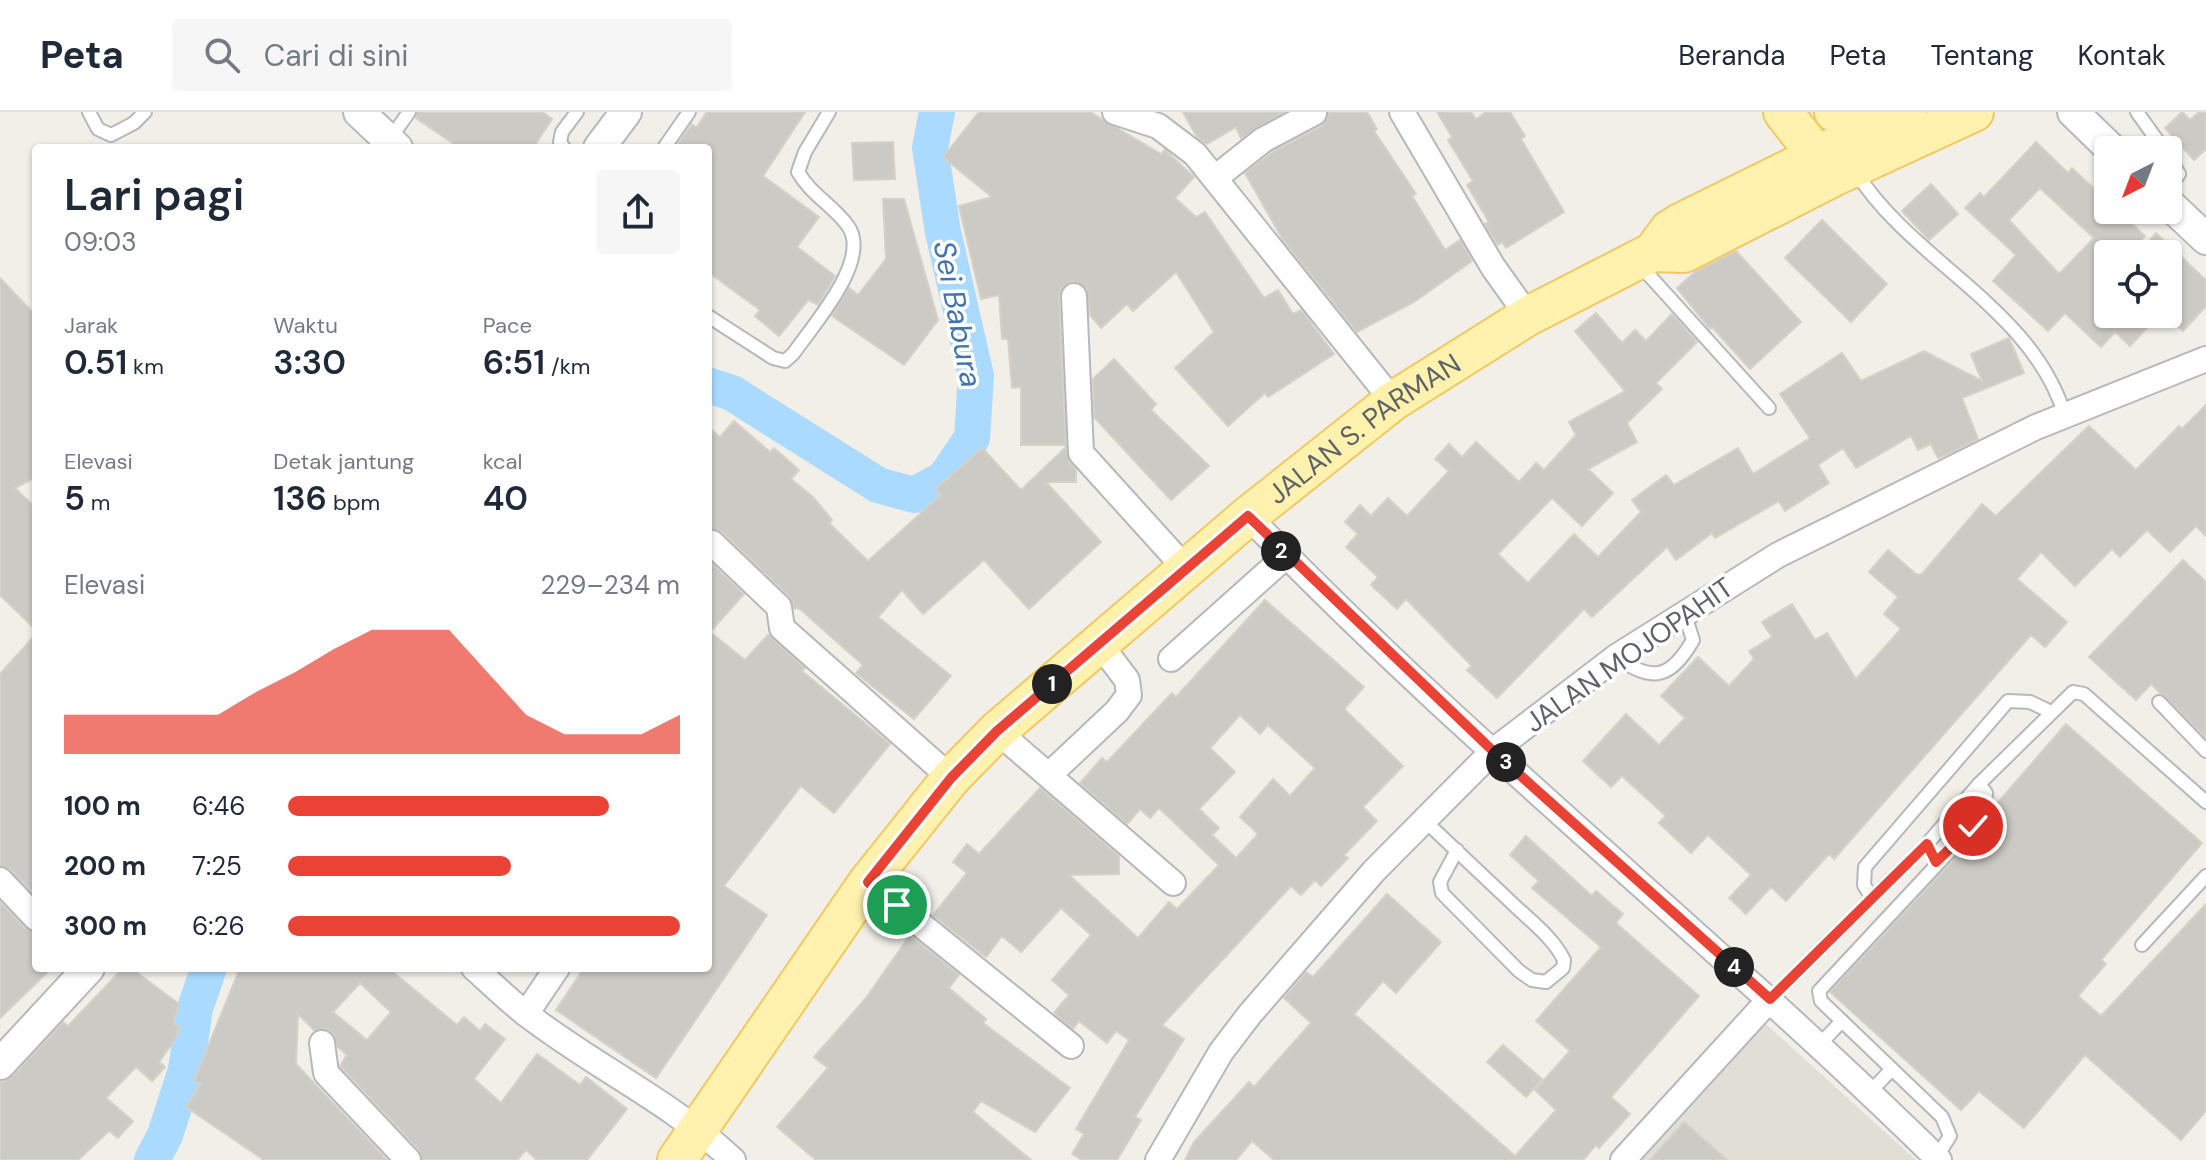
<!DOCTYPE html>
<html lang="id">
<meta charset="utf-8">
<style>
body{margin:0;font-family:"DM Sans",sans-serif;background:#f6f6f7;color:#1f2937;height:100vh;display:flex;flex-direction:column;font-size:30px;white-space:nowrap}
*{box-sizing:border-box;margin:0}
p{font-size:26px;color:#747a83}
.icon{flex:none;width:44px;height:44px;fill:none;stroke:currentColor;stroke-width:2;stroke-linecap:round;stroke-linejoin:round}
.map{position:relative;flex:1;overflow:hidden}
.side{position:absolute;left:32px;top:32px;width:680px;height:828px;display:flex;flex-direction:column;background:#fff;border-radius:8px;box-shadow:0 2px 6px #0004}
.side>*{flex:none}
.needle{width:52px;rotate:222deg}
.controls{position:absolute;left:2094px;top:24px;display:grid;gap:16px}
.controls a{display:grid;place-items:center;width:88px;height:88px;border-radius:8px;background:#fff;box-shadow:0 2px 6px #0004;font-size:40px}
.pin{position:absolute;display:grid;place-items:center;width:68px;height:68px;color:#fff;margin:-34px;border:4px solid #fff;border-radius:50%;box-shadow:0 2px 8px #0007}
.km{position:absolute;width:40px;height:40px;margin:-20px;border-radius:50%;background:#222;color:#fff;font-size:22px;line-height:40px;text-align:center}
.round{display:grid;place-items:center;flex:none;width:84px;height:84px;border-radius:8px;background:#f6f6f7}
.headline{display:flex;align-items:center;justify-content:space-between;height:136px;padding:0 32px}
h1{font-size:44px;font-weight:600;line-height:60px}
.figures{display:grid;grid-template-columns:repeat(3,1fr);gap:12px;height:136px;padding:8px 32px}
.figures div{display:grid;align-content:center}
.figures b{font-size:34px;font-weight:600}
.figures small{font-size:22px;font-weight:400}
.figures p{font-size:22px}
.chart{height:224px;padding:16px 32px}
.chart p{display:flex;justify-content:space-between}
.chart svg{width:100%;height:144px;margin-top:8px;fill:#ea4335;opacity:.7}
ul{padding:0 32px;list-style:none;font-size:26px}
li{display:grid;grid-template-columns:128px 96px 1fr;align-items:center;height:60px}
li i{height:20px;border-radius:10px;background:#ea4335}
header{display:flex;align-items:center;gap:48px;box-sizing:border-box;height:112px;padding:0 40px;background:#fff;border-bottom:2px solid #e0e1e3}
header strong{font-size:38px}
nav{display:flex;gap:44px;margin-inline-start:auto;font-size:28px}
.search{width:560px;height:72px;background:#f6f6f7;display:flex;align-items:center;gap:20px;box-sizing:border-box;padding:0 28px;border-radius:8px;color:#747a83;font-size:30px}
.map>svg:first-child{display:block}
.education{fill:#e1ded6}
.lines{fill:none;stroke-linecap:round;stroke-linejoin:round}
.river{stroke:#aadaff;stroke-width:36}
.building{fill:#cccac5;stroke:#d6d1c6;stroke-width:2;fill-rule:evenodd}
.service-casing{stroke:#b5b8bc;stroke-width:16}
.minor-casing{stroke:#b5b8bc;stroke-width:28}
.tertiary-casing{stroke:#b5b8bc;stroke-width:34}
.primary-casing{stroke:#f2c960;stroke-width:42}
.service{stroke:#fff;stroke-width:12}
.minor{stroke:#fff;stroke-width:24}
.tertiary{stroke:#fff;stroke-width:30}
.primary{stroke:#fff2af;stroke-width:38}
.route-casing{stroke:#fff;stroke-width:16}
.route{stroke:#ea4335;stroke-width:10}
.labels{text-anchor:middle;dominant-baseline:central;stroke-width:7;stroke-linejoin:round;paint-order:stroke}
.street-label{font-size:28px;fill:#5f6368;stroke:#fff}
.water-label{font-size:30px;font-style:italic;fill:#4174aa;stroke:#fff}
</style>
<header>
<strong>Peta</strong>
<div class="search"><svg class="icon" aria-label="search" viewBox="0 0 24 24"><circle cx="10" cy="10" r="6"/><path d="M15 15l6 6"/></svg>Cari di sini</div>
<nav><a>Beranda</a><a>Peta</a><a>Tentang</a><a>Kontak</a></nav>
</header>
<div class="map">
<svg width="2206" height="1048" viewBox="0 0 2206 1048">
<rect width="100%" height="100%" fill="#f1efe8"/>
<!-- education -->
<polygon class="education" points="1757,904 1916,1048 1627,1048"/>
<g class="lines">
<!-- river -->
<g class="river">
<polyline points="708,273 732,281 878,373 914,383 944,367 972,326 976,264 943,120 930,36 937,0"/>
<polyline points="152,1048 165,1023 186,958 195,896 209,856"/>
</g>
</g>
<!-- building -->
<g class="building">
<polygon points="418,0 542,0 552,7 533,36 460,36 416,6"/>
<polygon points="707,0 805,0 763,64 819,105 797,135 835,164 818,193 808,188 779,224 755,204 760,198 708,160 708,36 675,36 692,12 696,16"/>
<polygon points="979,0 1090,0 1161,42 1165,38 1194,65 1175,86 1196,105 1205,100 1264,186 1278,178 1293,202 1301,198 1334,242 1268,285 1265,281 1228,314 1175,256 1214,220 1176,160 1133,199 1127,192 1101,216 1090,203 1087,177 1073,169 1061,176 1059,185 1066,333 1021,333 1021,275 1012,276 1008,227 1002,227 999,183 981,187 959,94 992,85 943,45"/>
<polygon points="1183,0 1284,0 1241,26 1236,15 1207,32 1197,25"/>
<polygon points="1329,0 1367,0 1377,17 1374,19 1416,82 1412,84 1445,138 1460,128 1472,149 1414,190 1357,220 1283,128 1245,61 1271,41 1322,14"/>
<polygon points="1437,0 1471,0 1476,7 1486,0 1510,0 1525,24 1521,27 1564,100 1506,136 1502,130 1498,133 1485,112 1489,110 1467,73 1473,69 1448,28 1452,25"/>
<polygon points="2182,0 2190,8 2199,0 2206,0 2206,37 2194,48 2165,16"/>
<polygon points="893,30 895,67 854,68 852,31"/>
<path d="M 2036,30 L 2068,61 L 2072,56 L 2108,90 L 2108,98 L 2117,98 L 2145,124 L 2128,142 L 2108,142 L 2108,163 L 2100,172 L 2108,179 L 2108,202 L 2160,202 L 2130,234 L 2115,220 L 2101,235 L 2065,201 L 2048,219 L 1993,169 L 2016,143 L 1965,96 L 1980,81 L 1984,85 ZM 2040,76 L 2094,126 L 2059,162 L 2009,108 Z"/>
<polygon points="1931,72 1958,102 1929,128 1902,99"/>
<polygon points="883,87 904,87 938,208 904,253 832,204 849,176 858,183 886,147"/>
<polygon points="1822,108 1887,172 1851,210 1785,146"/>
<polygon points="2156,121 2206,168 2206,194 2183,219 2168,205 2168,142 2153,142 2145,134"/>
<polygon points="1736,139 1801,210 1750,257 1712,215 1710,217 1677,176 1695,160"/>
<polygon points="0,166 36,204 36,365 15,376 36,396 36,518 0,483"/>
<polygon points="1596,201 1622,231 1635,218 1646,229 1672,202 1697,230 1656,271 1662,277 1627,311 1637,330 1588,357 1613,381 1582,414 1552,386 1498,442 1528,471 1574,422 1598,445 1641,400 1632,388 1666,363 1674,373 1738,336 1753,362 1810,326 1780,282 1842,241 1861,269 1924,239 1982,269 1971,242 2009,226 2024,261 1962,286 1978,327 1957,338 1938,346 1931,332 1918,338 1911,324 1856,356 1843,336 1818,353 1829,371 1785,399 1779,389 1715,426 1712,421 1676,448 1667,435 1592,505 1584,497 1497,586 1467,558 1472,554 1406,487 1397,497 1371,473 1378,465 1346,435 1358,422 1345,410 1360,393 1371,404 1388,386 1407,404 1449,359 1435,347 1449,332 1462,345 1476,330 1519,370 1536,351 1544,358 1576,323 1569,310 1625,279 1575,219"/>
<polygon points="1114,247 1156,292 1151,298 1209,354 1171,388 1094,305 1093,267"/>
<polygon points="2206,293 2206,424 2196,414 2170,440 2147,418 2120,445 2112,437 2075,474 2041,440 2017,467 2067,510 2045,535 2031,523 1834,747 1829,742 1786,789 1771,775 1746,802 1729,786 1751,763 1708,723 1691,741 1659,711 1666,704 1622,664 1611,675 1583,649 1626,602 1659,633 1685,606 1661,584 1698,545 1729,574 1754,547 1749,539 1772,525 1762,510 1792,492 1815,528 1827,521 1856,567 1901,517 1884,502 1898,485 1869,460 1888,438 1917,463 1922,462 1982,392 1996,404 2089,314 2136,358 2179,314 2182,317"/>
<polygon points="734,309 770,340 774,336 799,358 791,367 813,385 832,408 829,411 868,449 941,383 936,377 982,336 1021,378 1066,335 1069,350 1076,358 1076,370 1046,370 1101,430 1029,497 984,448 923,502 902,478 878,505 951,564 914,607 856,561 863,553 800,497 794,496 789,484 722,420 708,417 708,315 720,325"/>
<polygon points="708,448 744,482 710,520 745,548 768,523 805,556 802,559 890,632 834,701 801,674 724,774 767,803 656,966 556,898 584,856 708,856"/>
<polygon points="2183,448 2206,470 2206,626 2151,572 2136,588 2089,545"/>
<path d="M 1265,488 L 1364,575 L 1344,597 L 1403,654 L 1363,695 L 1377,709 L 1344,743 L 1348,746 L 1321,774 L 1315,768 L 1301,783 L 1291,774 L 1162,913 L 1184,927 L 1135,1005 L 1141,1008 L 1117,1048 L 1082,1048 L 1072,1042 L 1084,1022 L 1076,1017 L 1129,928 L 1116,919 L 1107,931 L 1079,909 L 1073,917 L 1054,901 L 1069,883 L 1052,868 L 1091,823 L 1061,796 L 1021,840 L 1002,824 L 986,845 L 933,803 L 967,761 L 953,750 L 967,732 L 979,742 L 1040,676 L 1119,744 L 1119,762 L 1069,763 L 1138,826 L 1169,790 L 1177,797 L 1219,753 L 1159,696 L 1150,706 L 1140,697 L 1127,712 L 1080,671 L 1102,646 L 1107,650 L 1172,581 L 1176,585 ZM 1240,603 L 1260,622 L 1268,613 L 1315,656 L 1290,684 L 1273,667 L 1240,705 L 1258,722 L 1236,746 L 1212,723 L 1219,716 L 1199,697 L 1235,660 L 1210,636 Z"/>
<polygon points="36,522 36,784 11,758 0,753 0,562"/>
<polygon points="2066,612 2202,731 2101,848 2106,852 2078,884 2101,904 2206,792 2206,999 2181,1028 2085,943 2024,1016 1979,979 1961,998 1830,880 1980,720 1993,696"/>
<polygon points="1526,724 1592,784 1596,779 1623,802 1616,811 1699,884 1611,985 1630,1002 1599,1036 1596,1033 1583,1048 1274,1048 1252,1029 1236,1048 1185,1048 1194,1030 1249,970 1254,975 1311,911 1284,886 1306,860 1313,865 1387,782 1441,830 1396,881 1383,869 1354,902 1515,1044 1556,998 1535,978 1570,939 1536,909 1601,835 1532,776 1539,769 1510,743"/>
<polygon points="0,790 25,816 36,821 36,856 52,856 0,906"/>
<polygon points="910,823 959,863 949,876 986,907 983,911 1070,976 1035,1020 981,989 973,1000 1031,1048 816,1048 777,1015 828,956 814,945 866,886"/>
<polygon points="123,856 131,856 179,892 173,911 179,914 176,926 159,950 165,955 152,969 136,955 106,986 133,1009 118,1026 109,1019 78,1048 0,1048 0,971 13,964 63,910 68,914"/>
<path d="M 240,856 L 388,856 L 457,913 L 464,905 L 480,919 L 485,912 L 505,927 L 474,967 L 501,991 L 537,942 L 580,973 L 586,965 L 627,997 L 587,1048 L 537,1048 L 526,1038 L 517,1048 L 423,1048 L 419,1038 L 340,954 L 347,943 L 338,935 L 333,921 L 327,917 L 314,918 L 298,902 L 296,952 L 387,1048 L 264,1048 L 186,995 L 201,972 L 194,969 ZM 360,871 L 391,900 L 367,928 L 333,900 Z"/>
<polygon points="1503,933 1542,967 1526,985 1487,950"/>
<polygon points="1684,1010 1727,1048 1650,1048"/>
</g>
<g class="lines">
<defs>
<g id="service">
<polyline points="89,0 98,17 111,23 134,11 145,0"/>
<polyline points="2137,0 2164,38"/>
<polyline points="390,27 409,0"/>
<polyline points="564,36 560,30 562,20 577,0"/>
<polyline points="664,36 689,0"/>
<polyline points="2168,43 2179,62 2168,76"/>
<path d="M 1855,59 C 1913,151 2032,195 2065,304"/>
<polyline points="1638,151 1769,296"/>
<path d="M 708,204 L 773,246 L 785,249 L 793,242 C 813,213 872,148 848,114 C 833,93 812,84 798,60 L 805,40 L 829,0"/>
<path d="M 1616,545 C 1652,570 1670,568 1693,528 L 1684,500"/>
<polyline points="2159,590 2206,639"/>
<path d="M 1424,708 C 1454,736 1484,765 1514,793 C 1532,810 1554,827 1564,848 L 1563,856 L 1546,870 L 1532,868 L 1519,859 L 1442,781 L 1440,770 L 1457,738"/>
<polyline points="1872,786 1864,773 1865,755 2008,589 2030,590 2051,600"/>
<polyline points="2142,833 2206,764"/>
<polyline points="1770,887 1927,732 1979,672 2073,580 2084,582 2206,690"/>
<polyline points="1819,933 1842,909"/>
<polyline points="1869,981 1892,957"/>
<polyline points="1936,1046 1950,1024 1942,1005 1821,889 1819,879 1973,714 1984,699 1986,681 1979,672"/>
</g>
<g id="minor">
<polyline points="1115,0 1158,14 1195,42 1393,289"/>
<polyline points="1402,0 1493,155 1528,204"/>
<polyline points="1215,66 1263,28 1314,1"/>
<polyline points="1074,184 1081,341 1186,457"/>
<path d="M 1248,404 C 1466,631 1714,827 1939,1048"/>
<polyline points="712,431 779,495 782,516 951,666"/>
<polyline points="1171,547 1286,444"/>
<polyline points="997,619 1173,771"/>
<polyline points="1049,663 1117,599 1129,583 1127,568 1099,531"/>
<polyline points="0,768 36,806"/>
<polyline points="868,770 1071,934"/>
<path d="M 474,856 C 491,871 507,887 525,901 C 593,954 670,989 733,1048"/>
<polyline points="526,902 557,856"/>
<polyline points="322,931 326,961 408,1048"/>
<polyline points="1158,1048 1221,940 1250,902 1374,759 1493,639 1616,545 1778,443 2036,315 2206,247"/>
<polyline points="1623,1048 1770,887"/>
</g>
<g id="tertiary">
<polyline points="359,0 397,36"/>
<polyline points="2073,0 2112,38"/>
<polyline points="599,36 626,0"/>
<polyline points="2168,91 2206,127"/>
<polyline points="0,952 89,856"/>
</g>
<g id="primary">
<polyline points="1783,0 1833,64"/>
<polyline points="1834,0 1877,17"/>
<polyline points="1653,140 1669,118 1680,111 1838,33 1908,3"/>
<path id="s1" d="M 677,1048 L 868,770 L 951,666 L 997,619 L 1248,404 L 1393,289 L 1528,204 L 1653,140 L 1684,141 L 1833,65 L 1974,0"/>
</g>
</defs>
<!-- service casing -->
<use href="#service" class="service-casing"/>
<!-- minor casing -->
<use href="#minor" class="minor-casing"/>
<!-- tertiary casing -->
<use href="#tertiary" class="tertiary-casing"/>
<!-- primary casing -->
<use href="#primary" class="primary-casing"/>
<!-- service -->
<use href="#service" class="service"/>
<!-- minor -->
<use href="#minor" class="minor"/>
<!-- tertiary -->
<use href="#tertiary" class="tertiary"/>
<!-- primary -->
<use href="#primary" class="primary"/>
</g>
<g class="lines">
<defs>
<polyline id="route" points="897,793 868,770 951,666 997,619 1248,404 1493,639 1770,887 1927,732 1936,750 1973,714"/>
</defs>
<!-- route casing -->
<use href="#route" class="route-casing"/>
<!-- route -->
<use href="#route" class="route"/>
</g>
<g class="labels">
<!-- street labels -->
<g class="street-label">
<text stroke="none"><textPath href="#s1" startOffset="1012">JALAN S. PARMAN</textPath></text>
<text transform="translate(1629 543) rotate(-35)">JALAN MOJOPAHIT</text>
</g>
<!-- water labels -->
<g class="water-label">
<text transform="translate(958 202) rotate(79)">Sei Babura</text>
</g>
</g>
</svg>
<div class="controls">
<a><svg class="needle" viewBox="-14 -14 28 28"><path d="M0-13l5 13h-10z" fill="#e53935"/><path d="M0 13l5-13h-10z" fill="#747a83"/></svg></a>
<a><svg class="icon" aria-label="locate" viewBox="0 0 24 24"><circle cx="12" cy="12" r="6"/><path d="M12 2v4M12 18v4M2 12h4M18 12h4"/></svg></a>
</div>
<div class="pin" style="left:897px;top:793px;background:#1e9e55"><svg class="icon" aria-label="arrive" viewBox="0 0 24 24"><path d="M6 21V4h12l-3 4 3 4H6"/></svg></div>
<div class="pin" style="left:1973px;top:714px;background:#d93025"><svg class="icon" aria-label="check" viewBox="0 0 24 24"><path d="M5 12l5 5 9-10"/></svg></div>
<b class="km" style="left:1052px;top:572px">1</b>
<b class="km" style="left:1281px;top:439px">2</b>
<b class="km" style="left:1506px;top:650px">3</b>
<b class="km" style="left:1734px;top:855px">4</b>
<section class="side">
<div class="headline"><div><h1>Lari pagi</h1><p>09:03</p></div><a class="round"><svg class="icon" aria-label="share" viewBox="0 0 24 24"><path d="M12 15V3M7 8l5-5 5 5M5 13v7h14v-7"/></svg></a></div>
<div class="figures">
<div><p>Jarak</p><b>0.51<small> km</small></b></div>
<div><p>Waktu</p><b>3:30</b></div>
<div><p>Pace</p><b>6:51<small> /km</small></b></div>
</div>
<div class="figures">
<div><p>Elevasi</p><b>5<small> m</small></b></div>
<div><p>Detak jantung</p><b>136<small> bpm</small></b></div>
<div><p>kcal</p><b>40</b></div>
</div>
<div class="chart"><p><span>Elevasi</span>229–234 m</p>
<svg viewBox="0 0 160 44" preserveAspectRatio="none"><path d="M0 44V32L10 32L20 32L30 32L40 32L50 25L60 19L70 12L80 6L90 6L100 6L110 19L120 32L130 38L140 38L150 38L160 32V44z"/></svg>
</div>
<ul>
<li><b>100 m</b>6:46<i style="width:82%"></i></li>
<li><b>200 m</b>7:25<i style="width:57%"></i></li>
<li><b>300 m</b>6:26<i style="width:100%"></i></li>
</ul>
</section>
</div>
